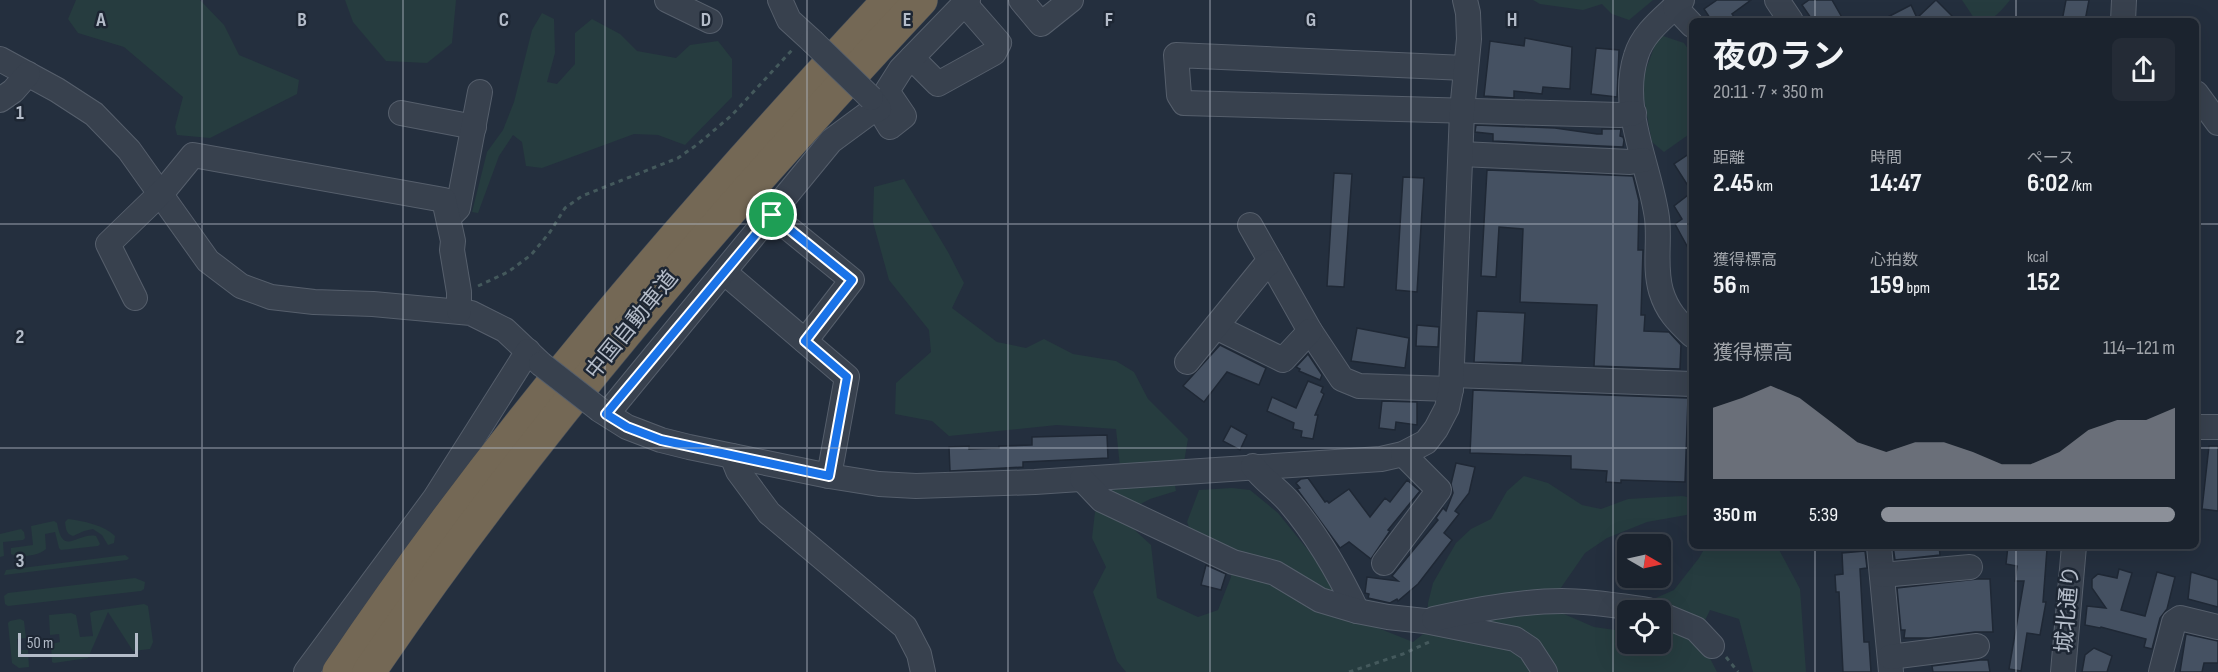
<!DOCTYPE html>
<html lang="ja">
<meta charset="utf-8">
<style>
body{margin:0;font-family:"Sofia Sans Condensed","Noto Sans JP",sans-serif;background:#242b36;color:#f1f3f6;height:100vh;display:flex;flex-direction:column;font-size:22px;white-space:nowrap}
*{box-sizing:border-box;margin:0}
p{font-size:20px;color:#a0a4aa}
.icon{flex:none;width:33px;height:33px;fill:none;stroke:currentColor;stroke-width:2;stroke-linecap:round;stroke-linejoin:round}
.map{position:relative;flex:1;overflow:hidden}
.details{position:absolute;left:1689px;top:18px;width:510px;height:531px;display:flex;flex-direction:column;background:#1b232e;border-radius:9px;box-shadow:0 6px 24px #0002,0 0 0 2px #39404a}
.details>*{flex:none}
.needle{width:39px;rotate:99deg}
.buttons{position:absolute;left:1617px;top:534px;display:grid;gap:12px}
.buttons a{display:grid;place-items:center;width:54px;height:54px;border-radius:9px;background:#1b232e;box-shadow:0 6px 24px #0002,0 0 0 2px #39404a;font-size:30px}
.scale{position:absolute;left:18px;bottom:15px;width:120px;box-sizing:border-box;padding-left:6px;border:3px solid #b4bcc9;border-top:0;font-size:16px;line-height:21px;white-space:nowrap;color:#b4bcc9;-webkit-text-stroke:4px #1d2633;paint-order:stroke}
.pin{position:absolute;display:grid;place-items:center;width:51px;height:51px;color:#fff;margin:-26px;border:3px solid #fff;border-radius:50%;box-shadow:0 2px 6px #0007}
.round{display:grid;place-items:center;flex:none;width:63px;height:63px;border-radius:9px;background:#242b36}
.overview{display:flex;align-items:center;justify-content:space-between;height:102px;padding:0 24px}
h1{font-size:33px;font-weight:700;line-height:45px}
.stats{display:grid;grid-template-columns:repeat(3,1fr);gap:9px;height:102px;padding:6px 24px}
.stats div{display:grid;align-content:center}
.stats b{font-size:26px;font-weight:700}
.stats small{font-size:16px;font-weight:400}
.stats p{font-size:16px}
.chart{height:168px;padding:12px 24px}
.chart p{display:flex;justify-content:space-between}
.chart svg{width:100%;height:108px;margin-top:6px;fill:#8c9099;opacity:.7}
ul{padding:0 24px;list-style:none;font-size:20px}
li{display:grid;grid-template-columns:96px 72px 1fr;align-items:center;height:45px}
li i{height:15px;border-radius:8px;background:#8c9099}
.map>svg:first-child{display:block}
.green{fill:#263c3f}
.building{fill:#455162;stroke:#1f2835;stroke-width:1.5}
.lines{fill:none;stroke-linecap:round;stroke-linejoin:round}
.minor-casing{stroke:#565f6c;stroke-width:26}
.highway-casing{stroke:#434c59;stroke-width:34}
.path{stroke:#44595c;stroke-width:3;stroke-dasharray:4.5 4.5;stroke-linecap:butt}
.minor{stroke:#38414e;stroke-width:24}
.highway{stroke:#746855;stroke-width:33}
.minor-bridge-casing{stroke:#565f6c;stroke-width:26;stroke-linecap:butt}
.minor-bridge{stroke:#38414e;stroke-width:24}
.route-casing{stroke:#fff;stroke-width:12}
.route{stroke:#1a73e8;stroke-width:8}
.grid{fill:none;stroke:#b4bcc9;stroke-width:1.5;stroke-opacity:0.55}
.labels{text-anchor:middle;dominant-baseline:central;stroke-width:5;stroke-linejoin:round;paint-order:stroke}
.street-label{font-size:22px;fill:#b4bcc9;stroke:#1d2633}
.grid-label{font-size:20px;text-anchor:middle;font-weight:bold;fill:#b4bcc9;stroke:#1d2633;stroke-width:5;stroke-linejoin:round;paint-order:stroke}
</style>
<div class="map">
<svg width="2218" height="672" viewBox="0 0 2218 672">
<rect width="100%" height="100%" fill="#242f3e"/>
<!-- green -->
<g class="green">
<polygon points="76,0 200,0 224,25 239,55 299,80 297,94 210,138 177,135 175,127 183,97 124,47 78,33 68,19"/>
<polygon points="345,0 456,0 452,43 427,63 386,61 353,22"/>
<polygon points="1533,0 1653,0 1629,20 1612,14 1602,4 1583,10 1540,4"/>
<path d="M 1962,0 L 2010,0 C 1999,13 1994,21 1976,21 Z"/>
<polygon points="542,13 554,19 555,53 547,82 557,84 575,64 575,33 592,19 620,34 637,51 676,58 690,45 718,41 732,59 732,97 685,145 658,135 634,134 542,168 526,166 522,142 513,135 499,156 478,213 472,212 487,152 503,130 514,102 532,30"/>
<polygon points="1663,36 1684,43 1692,55 1692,127 1688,135 1664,152 1652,142 1641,83 1656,42"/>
<polygon points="904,179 948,252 964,283 952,308 997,342 1026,348 1044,339 1073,354 1116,361 1134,372 1148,399 1188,439 1184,462 1120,467 1116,429 1057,425 949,436 932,421 895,414 896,383 931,352 929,330 889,280 873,222 874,187"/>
<polygon points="1524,476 1548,483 1582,505 1601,509 1628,499 1682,496 1692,498 1692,514 1647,522 1607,538 1585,553 1558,592 1557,611 1594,627 1615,630 1627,623 1628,644 1660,644 1660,610 1642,604 1674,590 1699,558 1706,546 1777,546 1800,589 1806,672 1753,672 1739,619 1710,610 1698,635 1717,672 1126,672 1117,661 1093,592 1106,567 1092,538 1095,512 1117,485 1174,480 1176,491 1150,499 1133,508 1127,523 1151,545 1157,598 1198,617 1218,610 1231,577 1227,553 1192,534 1187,522 1199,490 1232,488 1250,490 1278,513 1312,555 1341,600 1358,620 1413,642 1427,631 1428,603 1433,583 1456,543 1471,529 1491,519 1507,491"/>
<path d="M 68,519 C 83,521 104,525 115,536 L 114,543 L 108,545 L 102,535 L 93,529 L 84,531 L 73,536 C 66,534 66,529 65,522 Z"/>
<path d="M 54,521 L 57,523 C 63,558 77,532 96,536 L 100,544 L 98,546 L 61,550 L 59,548 L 55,532 L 45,534 L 46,549 C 39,556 20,558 11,554 L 11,548 L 33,545 L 31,526 Z"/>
<polygon points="21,529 24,532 25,538 23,540 3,542 4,556 0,557 0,534"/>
<polygon points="125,555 129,558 127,560 4,575 6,570"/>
<polygon points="135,578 145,582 144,589 141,591 8,606 5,604 4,596 8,593"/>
<polygon points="144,604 148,606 153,642 150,649 133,651 108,612 88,658 54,663 52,662 51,644 60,642 59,634 50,635 49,615 71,613 76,615 80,637 93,636 90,613 94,611"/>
<polygon points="20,619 24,621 26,638 17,639 18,650 28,650 29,667 19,668 12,663 8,623 10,621"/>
</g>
<!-- building -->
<g class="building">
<polygon points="1717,0 1751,0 1732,14 1737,21 1712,21 1704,9"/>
<polygon points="1809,0 1832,0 1844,21 1813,21 1802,5"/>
<polygon points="1936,0 1957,21 1880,21 1911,5 1917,18"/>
<polygon points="2066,0 2089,0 2085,21 2062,21"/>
<polygon points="1525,38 1572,47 1570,89 1543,87 1542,94 1514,91 1514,98 1484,96 1490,41 1524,46"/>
<polygon points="1596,48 1619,50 1617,97 1591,94"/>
<polygon points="1476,125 1555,128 1597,134 1602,134 1602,129 1621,129 1620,136 1623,137 1624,140 1623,147 1493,141 1493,134 1475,132"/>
<polygon points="1692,152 1692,192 1674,164"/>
<polygon points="1487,170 1633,176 1639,201 1638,250 1643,250 1641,315 1645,315 1644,331 1669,332 1681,345 1680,369 1594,366 1597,305 1520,302 1523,229 1499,227 1496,277 1481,276"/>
<polygon points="1334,173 1352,174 1344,287 1327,286"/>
<polygon points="1403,177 1424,178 1417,292 1396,290"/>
<polygon points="1692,192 1692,255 1675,224 1682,219 1674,206"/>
<polygon points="1477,311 1525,313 1522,363 1474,362"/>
<polygon points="1417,325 1439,327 1438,347 1416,346"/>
<polygon points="1357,328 1409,338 1405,368 1351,361"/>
<polygon points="1220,345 1266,368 1259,385 1227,372 1204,402 1183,386"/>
<polygon points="1308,354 1322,375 1320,380 1299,371 1300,369 1296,367"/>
<polygon points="1308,381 1323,387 1321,392 1324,394 1315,415 1318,415 1313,439 1301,437 1302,431 1293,429 1294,423 1267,411 1272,397 1296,408"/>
<polygon points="1473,390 1688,398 1685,482 1621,480 1621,483 1606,482 1607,471 1571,469 1571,456 1470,453"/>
<polygon points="1382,401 1417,402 1417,425 1396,422 1395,430 1379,428"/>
<polygon points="1231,426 1247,435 1240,450 1223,441"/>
<polygon points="1107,435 1108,458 1023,462 1023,467 950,471 949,447 969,446 969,449 999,448 999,446 1032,445 1032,437"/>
<polygon points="2209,446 2218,446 2218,511 2202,509"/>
<polygon points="1456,463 1475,467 1469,493 1455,511 1459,514 1444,533 1452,540 1418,584 1398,601 1397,599 1390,603 1368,598 1369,594 1365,593 1367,577 1398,581 1392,576 1438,520 1436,518 1443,508 1446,511 1453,493 1451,484"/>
<polygon points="1308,478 1325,502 1327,501 1329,503 1349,489 1370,517 1385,498 1390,502 1407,480 1420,491 1388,530 1390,531 1371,559 1349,542 1340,548 1297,489 1300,488 1296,483 1301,479"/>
<polygon points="1893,546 1939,546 1940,555 1895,560"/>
<polygon points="2008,546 2032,546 2032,548 2047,549 2043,602 2046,602 2040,635 2027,633 2021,671 2009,669 2024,581 2015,581 2017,566 2006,564"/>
<polygon points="1865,551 1867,568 1860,569 1864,642 1869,642 1871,672 1843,672 1839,592 1836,592 1835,575 1843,574 1842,553"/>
<polygon points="1206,565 1226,574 1221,590 1201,585"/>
<polygon points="2119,569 2132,573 2121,610 2145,616 2157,572 2175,577 2167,609 2160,618 2152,649 2144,647 2146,639 2101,627 2100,628 2085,625 2087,606 2106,608 2092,588 2092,579 2098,574 2117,578"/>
<polygon points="2191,572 2218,580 2218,607 2188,599"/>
<polygon points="1977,579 1990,579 1993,632 1975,632 1929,638 1904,638 1905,630 1901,630 1897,588"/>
<polygon points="2186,634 2218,641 2218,663 2204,663 2202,672 2180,672"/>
<polygon points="2094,648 2112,656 2107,672 2082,672 2085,655"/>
<polygon points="1980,660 1988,660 1990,672 1933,672 1932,666"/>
</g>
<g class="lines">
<defs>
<g id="minor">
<polyline points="667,0 710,21"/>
<polyline points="780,0 789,20 812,41"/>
<polyline points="1021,0 1041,24 1071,0"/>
<path d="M 1682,0 C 1665,17 1643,32 1636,56 C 1619,109 1650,166 1657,218 C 1660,242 1654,267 1661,291 C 1667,311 1677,321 1692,335"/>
<polyline points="1777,0 1791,21"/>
<polyline points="1675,7 1692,25"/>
<polyline points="2123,21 2124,0"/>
<polyline points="912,58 938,84 994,53 999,43 965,4"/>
<polyline points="0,59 57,90 94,114 129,150 208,261 241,286 271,297 314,302 373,304 471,313 505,330 541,364"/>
<polyline points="1465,68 1176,55 1179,95 1184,103 1619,115 1634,113"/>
<polyline points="2196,93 2218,123"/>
<polyline points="0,100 13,91 28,74"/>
<polyline points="879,109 890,127 904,116 887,91 901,69 968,0"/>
<polyline points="401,113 474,127"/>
<polyline points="1461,154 1630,162 1643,160"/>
<polyline points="772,215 852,280 805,341"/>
<polyline points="449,217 458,208 480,92"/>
<polyline points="1250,225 1310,331 1342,379 1359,386 1451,389"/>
<polyline points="724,272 847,377 829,476"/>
<polyline points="135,298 108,244 166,188 193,155 444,200 453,241 452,250 459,292 459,311"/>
<polyline points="1216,327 1283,360 1310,331"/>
<polyline points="1187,362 1264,267 1271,262"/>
<polyline points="1453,375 1692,384"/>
<polyline points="600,410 627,427 661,440 689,447 829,476 879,484 916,486 1035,482 1381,459 1403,454 1426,442 1436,429 1447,408 1451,389 1462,111 1469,39 1468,13 1465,0"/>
<polyline points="607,414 831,141 869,113 879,109 871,98"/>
<polyline points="2196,427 2218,427"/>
<polyline points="732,456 738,471 769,513 905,627 919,654 923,672"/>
<path d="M 1253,466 C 1263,480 1278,489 1289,502 C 1318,536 1338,571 1357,611"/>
<polyline points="1082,479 1102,500 1233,562 1275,573 1320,600 1357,611 1388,617 1425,621 1515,639 1530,649 1545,672"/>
<polyline points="1879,546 1891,672"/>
<polyline points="1384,563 1439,490 1403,454"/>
<polyline points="1882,575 1970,567"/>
<polyline points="1660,614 1696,629 1712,646"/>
<path d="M 1434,619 C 1474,610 1520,601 1562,601 C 1591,601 1620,606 1648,610"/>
<polyline points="1890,657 1977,646"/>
<polyline points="306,672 435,498 528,351"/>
<polyline points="2063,672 2074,546"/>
<polyline points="2161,672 2174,622 2180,618 2218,627"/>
</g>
<g id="highway">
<path d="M 339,672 C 500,432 692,211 889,0"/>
<path d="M 369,672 C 532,432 723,212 921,0"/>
</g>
</defs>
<!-- minor casing -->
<use href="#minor" class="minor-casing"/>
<!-- highway casing -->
<use href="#highway" class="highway-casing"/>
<!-- path -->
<g class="path">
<polyline points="478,286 508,272 531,255 550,232 565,208 582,196 678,158 698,144 732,115 792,50"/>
<polyline points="1726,657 1738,672"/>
<polyline points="1349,672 1403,654 1429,642"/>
</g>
<!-- minor -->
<use href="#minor" class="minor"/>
<!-- highway -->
<use href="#highway" class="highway"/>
<defs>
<g id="minor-bridge">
<polyline points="812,41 871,98"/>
<polyline points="541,364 600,410"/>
</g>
</defs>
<!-- minor-bridge casing -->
<use href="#minor-bridge" class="minor-bridge-casing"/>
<!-- minor-bridge -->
<use href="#minor-bridge" class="minor-bridge"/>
</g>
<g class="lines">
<defs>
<polygon id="route" points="772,215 852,280 805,341 847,377 829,476 661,440 627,427 606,414"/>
</defs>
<!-- route casing -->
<use href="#route" class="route-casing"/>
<!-- route -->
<use href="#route" class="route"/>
</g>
<!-- grid -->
<path class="grid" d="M 202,0 L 202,672M 403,0 L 403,672M 605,0 L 605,672M 807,0 L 807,672M 1008,0 L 1008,672M 1210,0 L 1210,672M 1411,0 L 1411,672M 1613,0 L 1613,672M 1815,0 L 1815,21M 2016,0 L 2016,21M 0,224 L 1692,224M 2196,224 L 2218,224M 0,448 L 1692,448M 2196,448 L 2218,448M 1815,546 L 1815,672M 2016,546 L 2016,672"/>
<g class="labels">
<!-- street labels -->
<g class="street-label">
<text transform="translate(632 325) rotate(-51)">中国自動車道</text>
<text transform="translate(2068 609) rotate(-85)">城北通り</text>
</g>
</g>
<g class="grid-label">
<text x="101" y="26">A</text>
<text x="302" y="26">B</text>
<text x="504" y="26">C</text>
<text x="706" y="26">D</text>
<text x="907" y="26">E</text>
<text x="1109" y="26">F</text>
<text x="1311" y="26">G</text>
<text x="1512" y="26">H</text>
<text x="20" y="119">1</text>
<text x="20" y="343">2</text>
<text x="20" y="567">3</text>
</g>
</svg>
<div class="buttons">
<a><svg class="needle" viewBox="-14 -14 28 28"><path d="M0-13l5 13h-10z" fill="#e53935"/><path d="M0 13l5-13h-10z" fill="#a0a4aa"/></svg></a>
<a><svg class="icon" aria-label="locate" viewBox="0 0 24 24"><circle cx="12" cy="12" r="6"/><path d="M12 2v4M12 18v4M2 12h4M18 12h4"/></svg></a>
</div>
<div class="scale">50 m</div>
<div class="pin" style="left:772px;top:215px;background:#1e9e55"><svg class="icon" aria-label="arrive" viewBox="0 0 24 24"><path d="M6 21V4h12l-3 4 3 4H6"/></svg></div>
<section class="details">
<div class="overview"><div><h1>夜のラン</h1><p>20:11 · 7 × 350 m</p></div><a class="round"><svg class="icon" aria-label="share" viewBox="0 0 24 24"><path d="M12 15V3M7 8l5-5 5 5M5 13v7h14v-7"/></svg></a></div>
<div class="stats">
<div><p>距離</p><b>2.45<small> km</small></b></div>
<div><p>時間</p><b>14:47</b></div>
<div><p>ペース</p><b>6:02<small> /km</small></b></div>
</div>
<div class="stats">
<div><p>獲得標高</p><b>56<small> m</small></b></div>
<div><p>心拍数</p><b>159<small> bpm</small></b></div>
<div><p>kcal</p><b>152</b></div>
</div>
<div class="chart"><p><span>獲得標高</span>114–121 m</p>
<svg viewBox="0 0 160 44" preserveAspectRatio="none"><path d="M0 44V15L10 11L20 6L30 11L40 20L50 29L60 33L70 29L80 29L90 33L100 38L110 38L120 33L130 24L140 20L150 20L160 15V44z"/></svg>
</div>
<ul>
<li><b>350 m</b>5:39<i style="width:100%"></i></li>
</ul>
</section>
</div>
